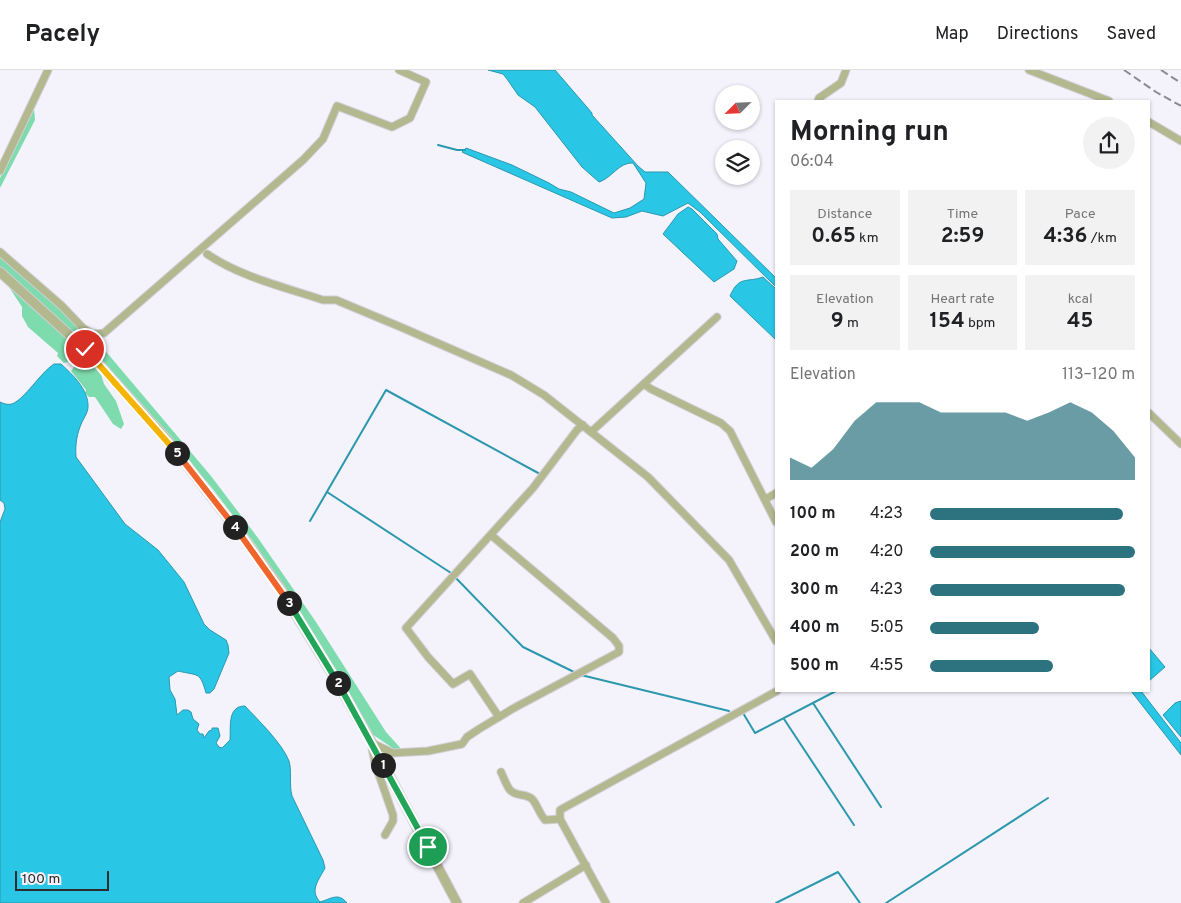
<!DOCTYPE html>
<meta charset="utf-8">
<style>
body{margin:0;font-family:Overpass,sans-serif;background:#f2f2f2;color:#202124;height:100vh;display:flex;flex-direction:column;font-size:19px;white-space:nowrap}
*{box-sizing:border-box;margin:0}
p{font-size:16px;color:#757577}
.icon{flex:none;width:28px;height:28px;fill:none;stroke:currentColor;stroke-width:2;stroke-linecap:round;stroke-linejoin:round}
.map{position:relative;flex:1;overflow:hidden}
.drawer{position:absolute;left:775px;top:30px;width:375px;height:592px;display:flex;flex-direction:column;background:#fff;border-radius:0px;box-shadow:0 1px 4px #0004}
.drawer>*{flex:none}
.needle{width:32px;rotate:246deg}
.fabs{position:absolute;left:715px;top:15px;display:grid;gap:10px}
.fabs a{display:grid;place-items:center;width:45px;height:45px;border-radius:50%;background:#fff;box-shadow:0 1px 4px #0004;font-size:25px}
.scale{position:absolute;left:15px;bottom:12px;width:94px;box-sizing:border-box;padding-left:5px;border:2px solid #2c2c2f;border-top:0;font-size:14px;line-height:18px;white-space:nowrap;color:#2c2c2f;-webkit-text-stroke:4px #f4f2fb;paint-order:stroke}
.pin{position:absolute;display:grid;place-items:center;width:42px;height:42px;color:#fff;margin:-21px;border:2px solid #fff;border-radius:50%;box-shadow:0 1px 5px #0007}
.km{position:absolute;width:25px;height:25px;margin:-12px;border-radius:50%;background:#222;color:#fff;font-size:14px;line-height:25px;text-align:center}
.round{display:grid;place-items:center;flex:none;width:52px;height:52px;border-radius:26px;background:#f2f2f2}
.summary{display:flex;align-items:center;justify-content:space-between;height:85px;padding:0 15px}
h1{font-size:28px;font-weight:700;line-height:38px}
.metrics{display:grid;grid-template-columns:repeat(3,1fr);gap:8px;height:85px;padding:5px 15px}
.metrics div{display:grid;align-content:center;border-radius:0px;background:#f2f2f2;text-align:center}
.metrics b{font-size:21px;font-weight:700}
.metrics small{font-size:14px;font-weight:400}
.metrics p{font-size:14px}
.chart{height:140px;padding:10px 15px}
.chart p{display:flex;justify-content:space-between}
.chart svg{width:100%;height:90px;margin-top:5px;fill:#2c737f;opacity:.7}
ul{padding:0 15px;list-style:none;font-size:16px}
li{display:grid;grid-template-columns:80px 60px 1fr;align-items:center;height:38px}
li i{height:12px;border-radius:6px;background:#2c737f}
header{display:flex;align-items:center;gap:30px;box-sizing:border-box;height:70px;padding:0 25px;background:#fff;border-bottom:1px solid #e0e0e0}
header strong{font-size:24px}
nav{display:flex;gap:28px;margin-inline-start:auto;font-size:18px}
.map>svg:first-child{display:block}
.green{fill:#7edbad}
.water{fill:#2ac6e5;stroke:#2b98ae}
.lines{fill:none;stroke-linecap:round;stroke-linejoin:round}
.stream{stroke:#2b98ae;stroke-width:2}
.minor-casing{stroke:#d0ced6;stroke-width:9}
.tertiary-casing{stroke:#d0ced6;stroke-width:11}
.minor{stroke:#b3b88f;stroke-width:7}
.tertiary{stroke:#b3b88f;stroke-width:9}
.rail{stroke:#8b8a90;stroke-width:2;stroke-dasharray:8 4;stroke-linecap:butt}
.split-1-casing{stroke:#fff;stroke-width:10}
.split-2-casing{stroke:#fff;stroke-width:10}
.split-3-casing{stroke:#fff;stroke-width:10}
.split-4-casing{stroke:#fff;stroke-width:10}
.split-5-casing{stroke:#fff;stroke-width:10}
.split-6-casing{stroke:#fff;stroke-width:10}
.split-7-casing{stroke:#fff;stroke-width:10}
.split-1{stroke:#22a559;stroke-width:6}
.split-2{stroke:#22a559;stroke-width:6}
.split-3{stroke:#22a559;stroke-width:6}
.split-4{stroke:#f0652b;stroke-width:6}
.split-5{stroke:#f0652b;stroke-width:6}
.split-6{stroke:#f5b400;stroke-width:6}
.split-7{stroke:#f5b400;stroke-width:6}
</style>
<header>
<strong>Pacely</strong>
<nav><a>Map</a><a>Directions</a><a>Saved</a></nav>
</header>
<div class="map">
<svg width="1181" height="833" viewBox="0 0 1181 833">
<rect width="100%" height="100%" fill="#f4f2fb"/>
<!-- green -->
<g class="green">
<polygon points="34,39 35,50 0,118 0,108"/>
<polygon points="0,186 97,271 211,406 258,468 316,552 386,662 403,681 394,679 372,664 313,563 255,474 212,418 152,348 0,198"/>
<polygon points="9,217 75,276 74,283 72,285 71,291 64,293 57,286 58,283 28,257 22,246 22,237"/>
<polygon points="88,288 100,301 104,314 116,331 124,354 121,359 113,354 95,327 89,327 85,323 86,320 71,301 79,291"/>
</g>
<!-- water -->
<g class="water">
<path d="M 488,0 L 555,0 L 592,43 L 592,45 L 638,96 L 645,102 L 668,102 L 776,208 L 776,217 L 700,142 L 688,133 L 663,146 L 642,141 L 626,147 L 612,148 L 464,83 L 462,82 L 466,78 L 512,95 L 549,113 L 559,119 L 571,122 L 614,143 L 630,138 L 644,129 L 646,113 L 633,93 C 619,92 612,108 599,112 L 582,97 L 535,37 L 518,25 L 507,9 L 503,4 Z"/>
<polygon points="688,137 692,139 717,164 718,169 737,191 734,199 714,212 663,164 678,144"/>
<path d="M 763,207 L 776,219 L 776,270 L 730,226 C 739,205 747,213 763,207 Z"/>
<path d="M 54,294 L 61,294 C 72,304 89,320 88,337 C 88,342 84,348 82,352 C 77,363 75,374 76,387 L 125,454 L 158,480 L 184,512 L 204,554 L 210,560 L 226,570 L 228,575 L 229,583 L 214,619 L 210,623 L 206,623 C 200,601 198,606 178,601 L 169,607 L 170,620 L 175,629 L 177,645 L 183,640 L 188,640 L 191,642 L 193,649 L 199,654 L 197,660 L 200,664 L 203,664 L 204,668 L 209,661 L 212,660 L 212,658 L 218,658 L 220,666 L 216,673 L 219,677 L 222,678 L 230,670 C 231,657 227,636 245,636 C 258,650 282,673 289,691 C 292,701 289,715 292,726 L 323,790 L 325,798 C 319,810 309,820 320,832 C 331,829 338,822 347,833 L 0,833 L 0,452 L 5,439 L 4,433 L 0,430 L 0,332 C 4,334 8,335 12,334 C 25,329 40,303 54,294 Z"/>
<polygon points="1149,578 1165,597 1149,611"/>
<polygon points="1131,621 1141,621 1181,673 1181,685"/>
<polygon points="1181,631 1181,667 1163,645 1175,633"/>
</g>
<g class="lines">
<!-- stream -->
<g class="stream">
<polyline points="438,75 457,80 465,80"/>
<polyline points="327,422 451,503 523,577 574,602"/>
<polyline points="310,451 386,320 540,404"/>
<polyline points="581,605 729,641"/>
<polyline points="813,633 881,737"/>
<polyline points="743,643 755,663 836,621"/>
<polyline points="784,649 854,755"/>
<polyline points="776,833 838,802 860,833"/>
<polyline points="886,833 1048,728"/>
</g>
<defs>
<g id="minor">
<polyline points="1029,0 1109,31"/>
<polyline points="818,31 819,28 841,13 846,0"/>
<polyline points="1149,52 1181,71"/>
<polyline points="0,101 48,0"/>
<polyline points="0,182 62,236 83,258 91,263 97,264 104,263 303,90 323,69 337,36 392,57 410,48 426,12 399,0"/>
<path d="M 207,184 C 241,207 284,217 323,230 L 336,230 L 403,258 L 511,305 L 544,325 L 648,407 L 729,490 L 776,571"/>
<polyline points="644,314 651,319 721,353 730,361 776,452"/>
<polyline points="1149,343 1181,374"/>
<polyline points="591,362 717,247"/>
<polyline points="766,429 776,423"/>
<polyline points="499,647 470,604 453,614 428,587 406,558 533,418 577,360 583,355"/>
<polyline points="372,673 393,683 428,681 462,674 467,667 479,659 514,638 619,582 619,576 613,568 491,465"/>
<polyline points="372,678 375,693 393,745 393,751 385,765"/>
<path d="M 501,702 C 504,708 506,715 510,720 C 516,727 526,723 532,729 C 537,734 539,743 545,750 L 560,749"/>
<polyline points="523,833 586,795"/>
<polyline points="606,833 560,749 560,740 777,621"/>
</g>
<polyline id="tertiary" points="0,202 85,279 168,371 248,474 277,514 333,605 372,673 457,833"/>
</defs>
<!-- minor casing -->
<use href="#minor" class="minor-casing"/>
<!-- tertiary casing -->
<use href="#tertiary" class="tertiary-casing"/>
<!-- minor -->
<use href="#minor" class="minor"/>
<!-- tertiary -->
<use href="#tertiary" class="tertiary"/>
<!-- rail -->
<g class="rail">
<polyline points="1124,0 1156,22 1181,36"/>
<polyline points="1161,0 1181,13"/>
</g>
</g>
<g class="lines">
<defs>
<polyline id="split-1" points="383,695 428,777"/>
<polyline id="split-2" points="338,613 383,695"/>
<polyline id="split-3" points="289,533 338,613"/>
<polyline id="split-4" points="235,457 289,533"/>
<polyline id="split-5" points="177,383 235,457"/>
<polyline id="split-6" points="115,313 177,383"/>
<polyline id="split-7" points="85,279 115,313"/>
</defs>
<!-- split-1 casing -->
<use href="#split-1" class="split-1-casing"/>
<!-- split-2 casing -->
<use href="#split-2" class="split-2-casing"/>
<!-- split-3 casing -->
<use href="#split-3" class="split-3-casing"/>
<!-- split-4 casing -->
<use href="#split-4" class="split-4-casing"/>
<!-- split-5 casing -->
<use href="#split-5" class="split-5-casing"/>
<!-- split-6 casing -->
<use href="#split-6" class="split-6-casing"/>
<!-- split-7 casing -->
<use href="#split-7" class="split-7-casing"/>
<!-- split-1 -->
<use href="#split-1" class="split-1"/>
<!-- split-2 -->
<use href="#split-2" class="split-2"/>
<!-- split-3 -->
<use href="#split-3" class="split-3"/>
<!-- split-4 -->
<use href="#split-4" class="split-4"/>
<!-- split-5 -->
<use href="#split-5" class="split-5"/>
<!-- split-6 -->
<use href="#split-6" class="split-6"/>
<!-- split-7 -->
<use href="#split-7" class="split-7"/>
</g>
</svg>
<div class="fabs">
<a><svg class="needle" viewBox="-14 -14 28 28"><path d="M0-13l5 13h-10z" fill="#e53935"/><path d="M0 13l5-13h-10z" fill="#757577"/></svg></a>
<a><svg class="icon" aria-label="layers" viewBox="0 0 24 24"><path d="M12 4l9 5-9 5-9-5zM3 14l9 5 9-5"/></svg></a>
</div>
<div class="scale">100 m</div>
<div class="pin" style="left:428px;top:777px;background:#1e9e55"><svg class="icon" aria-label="arrive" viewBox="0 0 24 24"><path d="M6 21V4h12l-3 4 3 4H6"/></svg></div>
<div class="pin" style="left:85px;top:279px;background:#d93025"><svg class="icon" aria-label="check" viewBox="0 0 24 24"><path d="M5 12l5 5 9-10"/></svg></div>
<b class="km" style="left:383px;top:695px">1</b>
<b class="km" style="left:338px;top:613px">2</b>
<b class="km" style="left:289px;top:533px">3</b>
<b class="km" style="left:235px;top:457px">4</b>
<b class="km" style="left:177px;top:383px">5</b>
<section class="drawer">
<div class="summary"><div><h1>Morning run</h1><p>06:04</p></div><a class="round"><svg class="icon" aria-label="share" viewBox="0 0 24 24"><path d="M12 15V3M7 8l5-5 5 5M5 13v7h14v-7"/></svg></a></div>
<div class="metrics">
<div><p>Distance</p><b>0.65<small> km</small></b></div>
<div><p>Time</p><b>2:59</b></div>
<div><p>Pace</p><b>4:36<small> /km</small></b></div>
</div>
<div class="metrics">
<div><p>Elevation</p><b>9<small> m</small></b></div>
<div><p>Heart rate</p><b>154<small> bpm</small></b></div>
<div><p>kcal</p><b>45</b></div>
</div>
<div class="chart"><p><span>Elevation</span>113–120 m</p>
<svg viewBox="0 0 160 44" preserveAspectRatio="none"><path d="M0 44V33L10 38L20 29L30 15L40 6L50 6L60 6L70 11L80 11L90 11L100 11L110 15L120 11L130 6L140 11L150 20L160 33V44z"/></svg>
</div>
<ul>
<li><b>100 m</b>4:23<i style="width:94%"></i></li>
<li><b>200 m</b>4:20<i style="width:100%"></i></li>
<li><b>300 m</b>4:23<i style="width:95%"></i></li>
<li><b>400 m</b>5:05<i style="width:53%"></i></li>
<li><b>500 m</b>4:55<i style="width:60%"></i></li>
</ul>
</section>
</div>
